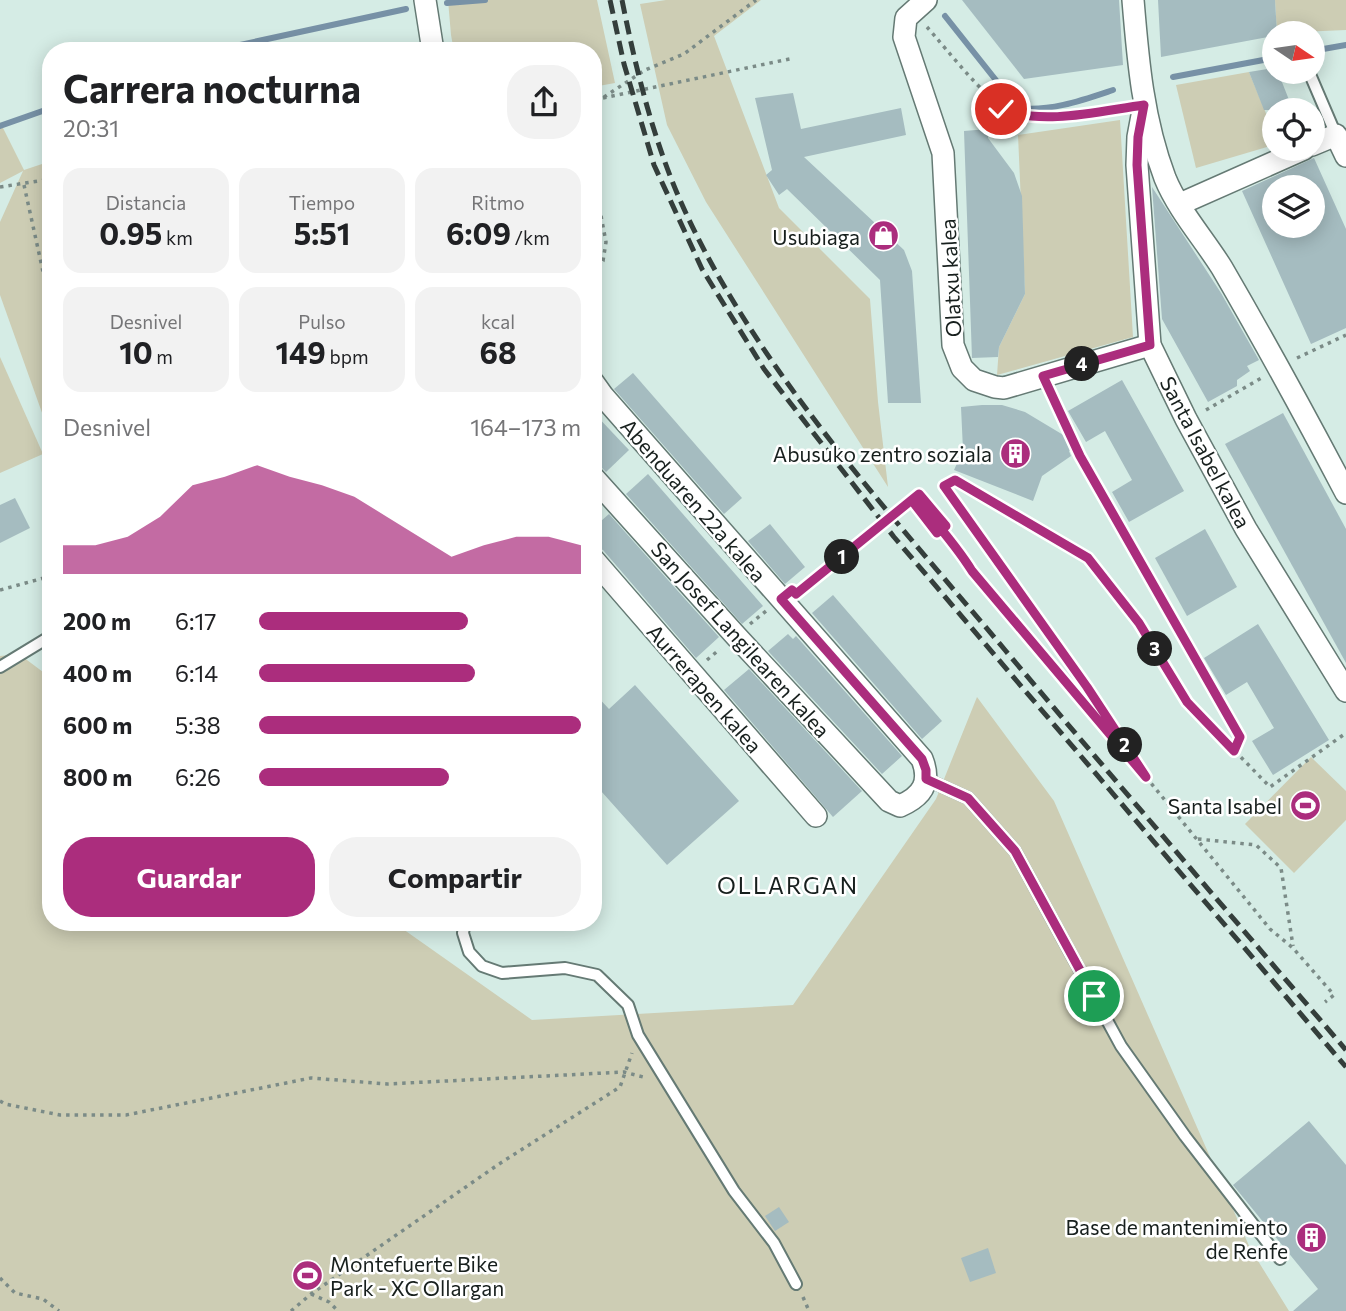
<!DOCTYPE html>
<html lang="es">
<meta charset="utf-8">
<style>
body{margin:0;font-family:Commissioner,sans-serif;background:#f2f2f2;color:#202124;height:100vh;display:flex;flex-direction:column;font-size:26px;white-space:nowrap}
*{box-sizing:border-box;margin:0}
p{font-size:23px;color:#757577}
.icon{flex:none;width:38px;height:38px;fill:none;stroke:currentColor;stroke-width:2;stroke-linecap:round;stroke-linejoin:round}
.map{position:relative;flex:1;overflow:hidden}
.panel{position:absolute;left:42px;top:42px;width:560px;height:889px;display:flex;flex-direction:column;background:#fff;border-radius:28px;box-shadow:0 4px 18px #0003}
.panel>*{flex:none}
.needle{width:46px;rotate:103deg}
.controls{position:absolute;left:1262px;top:21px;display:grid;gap:14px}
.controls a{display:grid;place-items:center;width:63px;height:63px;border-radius:50%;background:#fff;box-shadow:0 4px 18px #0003;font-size:35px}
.pin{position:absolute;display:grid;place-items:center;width:60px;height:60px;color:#fff;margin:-30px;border:4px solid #fff;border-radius:50%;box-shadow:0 2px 7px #0007}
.km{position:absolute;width:35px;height:35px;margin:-18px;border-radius:50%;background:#222;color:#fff;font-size:19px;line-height:35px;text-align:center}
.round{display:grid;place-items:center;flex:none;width:74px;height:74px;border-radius:28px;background:#f2f2f2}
.summary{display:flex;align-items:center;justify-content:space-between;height:119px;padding:0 21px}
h1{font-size:38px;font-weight:700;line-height:52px}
.metrics{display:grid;grid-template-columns:repeat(3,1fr);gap:10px;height:119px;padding:7px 21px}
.metrics div{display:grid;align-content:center;border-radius:18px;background:#f2f2f2;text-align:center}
.metrics b{font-size:30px;font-weight:700}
.metrics small{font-size:19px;font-weight:400}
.metrics p{font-size:19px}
.chart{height:196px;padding:14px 21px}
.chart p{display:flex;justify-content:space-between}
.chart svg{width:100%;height:126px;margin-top:7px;fill:#ab2d7d;opacity:.7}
.cta{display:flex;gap:14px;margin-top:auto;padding:14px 21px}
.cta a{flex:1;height:80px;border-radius:28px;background:#ab2d7d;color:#fff;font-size:28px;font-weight:700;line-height:80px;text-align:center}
.cta a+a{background:#f2f2f2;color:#202124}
ul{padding:0 21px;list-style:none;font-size:23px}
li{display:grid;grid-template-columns:112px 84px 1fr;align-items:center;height:52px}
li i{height:18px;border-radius:9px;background:#ab2d7d}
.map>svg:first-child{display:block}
.green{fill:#cdcdb4}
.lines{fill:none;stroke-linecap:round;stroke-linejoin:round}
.stream{stroke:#7791a6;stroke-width:6}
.building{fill:#a5bcc0;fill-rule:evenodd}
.service-casing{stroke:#657a74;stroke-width:14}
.minor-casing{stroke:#657a74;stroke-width:24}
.path{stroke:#7b8b87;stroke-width:3.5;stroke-dasharray:3.5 5;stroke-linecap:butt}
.service{stroke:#fff;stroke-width:10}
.minor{stroke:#fff;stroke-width:21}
.rail{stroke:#343e3b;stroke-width:5;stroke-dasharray:14 7;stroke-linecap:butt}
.path-bridge{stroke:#7b8b87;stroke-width:3.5;stroke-dasharray:3.5 5;stroke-linecap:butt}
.route-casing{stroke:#fff;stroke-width:14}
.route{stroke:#ab2d7d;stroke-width:9}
.labels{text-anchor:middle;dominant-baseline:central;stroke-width:5;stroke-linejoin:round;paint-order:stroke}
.poi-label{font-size:21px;fill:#171f1d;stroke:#fff;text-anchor:end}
.street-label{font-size:21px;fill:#171f1d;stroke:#fff}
.neighbourhood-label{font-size:23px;letter-spacing:2px;fill:#171f1d;stroke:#fff}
</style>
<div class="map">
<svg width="1346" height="1311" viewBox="0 0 1346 1311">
<rect width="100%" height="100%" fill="#d5ece5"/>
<!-- green -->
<g class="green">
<polygon points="448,0 597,0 615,83 593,87 593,51 454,51 451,35"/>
<polygon points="666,0 761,0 714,36 779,208 870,299 878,402 888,487 706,202 667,125 640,4"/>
<polygon points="1275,0 1346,0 1346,30 1277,33"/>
<polygon points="1249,72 1274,133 1274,145 1196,168 1176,85"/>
<polygon points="1120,120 1133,337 997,375 999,347 1025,294 1018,135"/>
<polygon points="0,122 24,170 51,161 51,438 0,295 0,222 23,171 0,183"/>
<polygon points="0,357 43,454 0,473"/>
<polygon points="19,654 51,678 51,922 393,922 532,1020 793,1005 936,799 977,697 1054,801 1250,1248 1289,1311 0,1311 0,656"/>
<polygon points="1311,757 1346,791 1346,820 1294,873 1245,824"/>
</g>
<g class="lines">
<!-- stream -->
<g class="stream">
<polyline points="447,3 485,0"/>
<path d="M 945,16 L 1018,108 C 1050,112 1083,100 1113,90"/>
<polyline points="212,51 406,9"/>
<polyline points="1312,51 1346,45"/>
<polyline points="1173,77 1274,58"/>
<polyline points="0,126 51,108"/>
</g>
</g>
<!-- building -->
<g class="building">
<polygon points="962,0 1119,0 1123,65 1024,79"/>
<polygon points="1158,0 1275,0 1277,33 1274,33 1274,36 1161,57"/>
<polygon points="1274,68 1274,72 1278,72 1293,110 1264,110 1249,72"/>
<polygon points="793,93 801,129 901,108 906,135 804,157 904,250 912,271 921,403 888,403 880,280 787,189 779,195 766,175 772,170 755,98"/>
<polygon points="988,129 988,138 1014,173 1022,196 1025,294 999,347 998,357 972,358 964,131"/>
<path d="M 1314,158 L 1346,229 L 1346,328 L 1311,344 L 1242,191 ZM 1274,187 L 1312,187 L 1312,226 L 1274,226 Z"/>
<polygon points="1152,187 1221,293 1259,360 1247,366 1250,371 1237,380 1237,386 1208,402 1162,319"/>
<polygon points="633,373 742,498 724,514 614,389"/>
<polygon points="1122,380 1184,491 1129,522 1112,492 1132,480 1105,431 1086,442 1068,411"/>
<polygon points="982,405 1002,405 1025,412 1080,445 1069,451 1071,456 1042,476 1033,501 954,470 963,450 961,407"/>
<polygon points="593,412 629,450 606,472 593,459"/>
<polygon points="1283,413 1346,529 1346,663 1225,444"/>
<polygon points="648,474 763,606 742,624 626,494"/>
<polygon points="15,498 30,528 0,543 0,505"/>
<polygon points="609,514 719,637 696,658 603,550 593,546 593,528"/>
<polygon points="770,524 805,567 785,584 748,541"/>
<polygon points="1205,529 1237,587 1187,616 1155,558"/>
<polygon points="833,595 942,721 922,739 812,613"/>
<polygon points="1258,624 1329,740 1273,775 1252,741 1274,728 1247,682 1226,695 1204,658"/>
<polygon points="788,634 793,639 796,636 902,756 882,774 768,651"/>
<polygon points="749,669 862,791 833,817 724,690"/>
<polygon points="635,685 739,801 667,865 593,782 593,692 609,709"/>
<polygon points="1309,1121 1346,1165 1346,1311 1293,1311 1318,1289 1233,1185"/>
<polygon points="779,1207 789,1222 775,1231 765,1216"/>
<polygon points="988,1248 996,1273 970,1282 961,1258"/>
</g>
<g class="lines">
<defs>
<g id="service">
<polyline points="1309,72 1336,135"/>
<polyline points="0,667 51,636"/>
<polyline points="926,779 968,798 1015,851 1121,1046 1185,1136 1280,1259"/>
<polyline points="465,922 463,933 469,952 482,966 502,973 565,968 597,975 628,1005 638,1035 734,1191 774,1243 796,1284"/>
</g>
<g id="minor">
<polyline points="425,0 433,51"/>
<polyline points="926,0 906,18 904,37 943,153 953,345 962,368 974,380 995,387 1004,388 1150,345"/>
<path d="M 1133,0 C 1138,61 1143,120 1165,178 C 1178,210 1204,239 1222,268 C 1265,342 1306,417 1346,493"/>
<polyline points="1144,105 1138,137 1137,165 1150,345 1186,419 1246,529 1346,691"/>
<polyline points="1312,145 1336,135 1346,156"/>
<polyline points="1180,204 1304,149"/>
<path d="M 593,382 L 603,396 L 922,759 C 931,782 923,796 900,806 L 889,801 L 736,636 L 593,477"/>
<polyline points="593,559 816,816"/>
</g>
</defs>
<!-- service casing -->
<use href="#service" class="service-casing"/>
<!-- minor casing -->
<use href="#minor" class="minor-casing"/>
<!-- path -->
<g class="path">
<path d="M 927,27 C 946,48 994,111 1019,117 C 1046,122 1094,111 1122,108"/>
<polyline points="603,98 794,58"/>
<polyline points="593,110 601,99 645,70 684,54 756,0"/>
<polyline points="593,174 606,242 603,261 593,272"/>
<polyline points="24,185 51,308"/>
<polyline points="0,187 51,179"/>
<polyline points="1297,358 1346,335"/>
<polyline points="1051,393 1080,456 1240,737 1234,751"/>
<polyline points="1206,410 1263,377"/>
<path d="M 919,494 L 945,526 L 937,533 L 913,502 L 917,499 C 935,522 956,545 972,571 L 1135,763"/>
<polyline points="0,590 51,576"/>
<polyline points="801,590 832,565"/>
<polyline points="750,624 766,611"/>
<polyline points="707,660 720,649"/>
<polyline points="1146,777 1087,687 944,486 955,480 1089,558 1139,623 1187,702 1270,787 1346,733"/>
<polyline points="1146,777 1270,929 1293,948 1334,995 1325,1002"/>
<polyline points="1198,839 1256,845 1281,868 1293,946"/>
<polyline points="0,1101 5,1104 60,1115 126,1115 311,1078 387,1084 624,1072 647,1078"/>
<polyline points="0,1278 15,1293 43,1299 59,1311"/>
<polyline points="311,1294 329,1302 338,1311"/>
<polyline points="803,1297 809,1311"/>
<polyline points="291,1311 311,1294 499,1164 620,1087 632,1053"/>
</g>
<!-- service -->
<use href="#service" class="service"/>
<!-- minor -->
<use href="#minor" class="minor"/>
<!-- rail -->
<g class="rail">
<polyline points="610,0 624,64 654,165 702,269 764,369 894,537 1346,1067"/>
<path d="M 622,0 C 635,65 651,131 677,193 C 748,360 889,512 1005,650 C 1118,784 1232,917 1346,1050"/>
</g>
<!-- path-bridge -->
<polyline class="path-bridge" points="832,565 919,494"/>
</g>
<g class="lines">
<defs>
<path id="route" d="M 1001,109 C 1042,126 1100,111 1144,105 L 1138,137 L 1137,165 L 1150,345 L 1043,376 L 1080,456 L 1240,737 L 1234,751 L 1187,702 L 1139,623 L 1088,558 L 955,480 L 944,486 L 1087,687 L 1146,777 L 972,571 C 956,545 935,522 916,499 L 913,502 L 937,533 L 946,526 L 919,494 L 796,594 L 792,590 L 781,599 L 922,759 L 926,770 L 926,779 L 968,798 L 1015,851 L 1094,996"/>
</defs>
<!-- route casing -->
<use href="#route" class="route-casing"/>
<!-- route -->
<use href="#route" class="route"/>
</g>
<!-- icons -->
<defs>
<symbol id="shop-disc" viewBox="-11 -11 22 22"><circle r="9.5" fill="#ab2d7d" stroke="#fff"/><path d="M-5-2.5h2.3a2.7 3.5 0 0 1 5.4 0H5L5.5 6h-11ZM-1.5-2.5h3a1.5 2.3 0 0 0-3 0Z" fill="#fff"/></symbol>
<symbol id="building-disc" viewBox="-11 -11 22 22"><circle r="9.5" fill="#ab2d7d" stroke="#fff"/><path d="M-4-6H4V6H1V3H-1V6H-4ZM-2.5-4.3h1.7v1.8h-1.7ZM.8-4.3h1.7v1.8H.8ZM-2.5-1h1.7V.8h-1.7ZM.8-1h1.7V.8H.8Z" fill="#fff"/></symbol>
<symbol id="stadium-disc" viewBox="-11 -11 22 22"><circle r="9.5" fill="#ab2d7d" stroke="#fff"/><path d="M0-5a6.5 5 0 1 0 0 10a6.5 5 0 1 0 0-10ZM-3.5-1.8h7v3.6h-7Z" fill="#fff"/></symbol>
</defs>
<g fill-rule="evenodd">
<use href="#shop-disc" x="866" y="218" width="35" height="35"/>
<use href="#building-disc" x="998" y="436" width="35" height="35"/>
<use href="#stadium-disc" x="1288" y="788" width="35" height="35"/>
<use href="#building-disc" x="1294" y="1220" width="35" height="35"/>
<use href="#stadium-disc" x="290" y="1258" width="35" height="35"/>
</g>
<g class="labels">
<!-- poi labels -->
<g class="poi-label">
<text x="860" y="236">Usubiaga</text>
<text x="992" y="453">Abusuko zentro soziala</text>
<text x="1282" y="805">Santa Isabel</text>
<text x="1288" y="1226">Base de mantenimiento<tspan x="1288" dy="24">de Renfe</tspan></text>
<text x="330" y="1263" text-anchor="start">Montefuerte Bike<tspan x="330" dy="24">Park - XC Ollargan</tspan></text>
</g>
<!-- street labels -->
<g class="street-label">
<text transform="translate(950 278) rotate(-93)">Olatxu kalea</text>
<text transform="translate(1206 452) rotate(62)">Santa Isabel kalea</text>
<text transform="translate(694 500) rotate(49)">Abenduaren 22a kalea</text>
<text transform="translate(741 639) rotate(48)">San Josef Langilearen kalea</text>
<text transform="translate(705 688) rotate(49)">Aurrerapen kalea</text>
</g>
<!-- neighbourhood labels -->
<g class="neighbourhood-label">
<text x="788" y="885">OLLARGAN</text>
</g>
</g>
</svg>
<div class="controls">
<a><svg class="needle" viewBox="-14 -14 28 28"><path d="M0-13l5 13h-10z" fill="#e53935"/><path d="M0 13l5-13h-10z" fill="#757577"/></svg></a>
<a><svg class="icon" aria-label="locate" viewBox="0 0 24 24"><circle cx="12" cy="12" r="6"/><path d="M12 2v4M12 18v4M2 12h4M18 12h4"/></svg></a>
<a><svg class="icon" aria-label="layers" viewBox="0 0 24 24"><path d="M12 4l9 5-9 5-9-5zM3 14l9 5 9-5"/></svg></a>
</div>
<div class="pin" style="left:1094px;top:996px;background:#1e9e55"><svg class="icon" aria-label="arrive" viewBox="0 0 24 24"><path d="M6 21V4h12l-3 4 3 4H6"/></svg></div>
<div class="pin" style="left:1001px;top:109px;background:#d93025"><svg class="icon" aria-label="check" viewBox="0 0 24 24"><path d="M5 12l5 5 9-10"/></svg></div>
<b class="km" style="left:842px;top:557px">1</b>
<b class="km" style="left:1125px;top:745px">2</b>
<b class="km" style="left:1155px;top:649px">3</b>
<b class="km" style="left:1082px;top:364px">4</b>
<section class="panel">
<div class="summary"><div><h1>Carrera nocturna</h1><p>20:31</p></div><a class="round"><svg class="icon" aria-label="share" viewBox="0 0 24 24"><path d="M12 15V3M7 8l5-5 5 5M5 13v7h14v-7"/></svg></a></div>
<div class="metrics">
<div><p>Distancia</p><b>0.95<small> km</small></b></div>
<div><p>Tiempo</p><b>5:51</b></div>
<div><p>Ritmo</p><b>6:09<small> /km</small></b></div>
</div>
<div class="metrics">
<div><p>Desnivel</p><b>10<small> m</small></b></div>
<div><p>Pulso</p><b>149<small> bpm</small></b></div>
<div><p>kcal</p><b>68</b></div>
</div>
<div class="chart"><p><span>Desnivel</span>164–173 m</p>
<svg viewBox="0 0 160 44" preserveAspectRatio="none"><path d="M0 44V34L10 34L20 31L30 24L40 13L50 10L60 6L70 10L80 13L90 17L100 24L110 31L120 38L130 34L140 31L150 31L160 34V44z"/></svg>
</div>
<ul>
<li><b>200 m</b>6:17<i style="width:65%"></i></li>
<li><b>400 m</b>6:14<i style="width:67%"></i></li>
<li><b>600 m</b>5:38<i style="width:100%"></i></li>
<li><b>800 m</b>6:26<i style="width:59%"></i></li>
</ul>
<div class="cta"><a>Guardar</a><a>Compartir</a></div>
</section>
</div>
